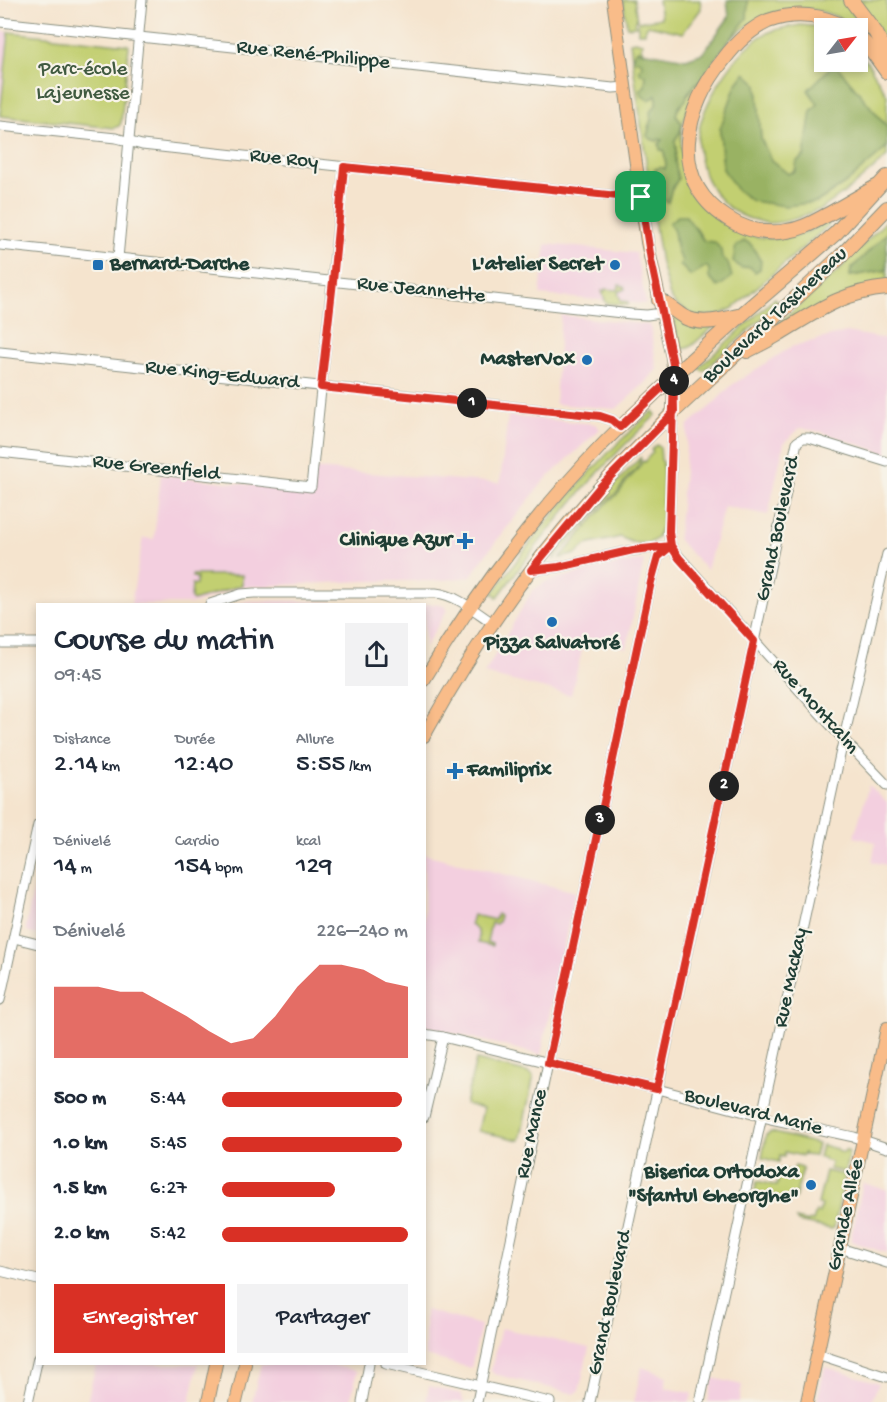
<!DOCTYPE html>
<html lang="fr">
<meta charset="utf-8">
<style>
body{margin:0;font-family:"Gochi Hand",sans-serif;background:#f2f2f3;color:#1f2937;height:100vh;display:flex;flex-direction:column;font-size:22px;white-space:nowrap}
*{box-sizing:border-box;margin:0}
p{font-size:20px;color:#747a83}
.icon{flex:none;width:33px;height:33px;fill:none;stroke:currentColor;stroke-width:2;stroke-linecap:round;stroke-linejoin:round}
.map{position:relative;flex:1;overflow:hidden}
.sheet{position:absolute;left:36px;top:603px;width:390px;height:762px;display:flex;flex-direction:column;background:#fff;border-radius:0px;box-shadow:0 3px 9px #0003}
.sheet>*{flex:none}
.needle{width:39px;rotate:59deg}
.buttons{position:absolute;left:814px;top:18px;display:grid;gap:12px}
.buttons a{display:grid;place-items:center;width:54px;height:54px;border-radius:0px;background:#fff;box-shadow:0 3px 9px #0003;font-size:30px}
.pin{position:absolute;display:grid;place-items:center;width:51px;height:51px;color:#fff;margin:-26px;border-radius:12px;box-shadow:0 3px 9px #0006}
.km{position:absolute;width:30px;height:30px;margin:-15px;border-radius:50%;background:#222;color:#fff;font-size:16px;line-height:30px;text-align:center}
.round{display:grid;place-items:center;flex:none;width:63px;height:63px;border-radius:0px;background:#f2f2f3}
.summary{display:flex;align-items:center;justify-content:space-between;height:102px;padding:0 18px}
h1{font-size:33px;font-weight:600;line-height:45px}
.stats{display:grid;grid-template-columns:repeat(3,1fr);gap:9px;height:102px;padding:6px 18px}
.stats div{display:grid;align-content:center}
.stats b{font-size:26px;font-weight:600}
.stats small{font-size:16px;font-weight:400}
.stats p{font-size:16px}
.chart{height:168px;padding:12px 18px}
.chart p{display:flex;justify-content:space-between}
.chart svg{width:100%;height:108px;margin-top:6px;fill:#d93025;opacity:.7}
.action{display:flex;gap:12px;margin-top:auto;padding:12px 18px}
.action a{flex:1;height:69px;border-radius:0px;background:#d93025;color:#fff;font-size:24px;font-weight:600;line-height:69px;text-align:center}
.action a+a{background:#f2f2f3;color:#1f2937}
ul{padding:0 18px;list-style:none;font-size:20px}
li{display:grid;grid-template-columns:96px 72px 1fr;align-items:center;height:45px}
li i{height:15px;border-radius:8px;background:#d93025}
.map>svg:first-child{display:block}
.built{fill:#f3cfdf}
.green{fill:#c2cf71;stroke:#708652;stroke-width:1.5;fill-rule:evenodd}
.forest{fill:#99b263;stroke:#5c784c;stroke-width:1.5}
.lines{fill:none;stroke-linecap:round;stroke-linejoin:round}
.minor-casing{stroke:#8a9081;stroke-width:11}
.major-casing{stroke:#8a9081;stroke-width:14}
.highway-casing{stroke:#8a9081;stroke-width:16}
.minor{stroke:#fff;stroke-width:9}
.major{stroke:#f9bc89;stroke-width:12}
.highway{stroke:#f9bc89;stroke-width:14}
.route-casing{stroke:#fff;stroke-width:12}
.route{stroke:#d93025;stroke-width:8}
.poi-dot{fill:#1f6fb2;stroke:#f7f3e8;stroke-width:2}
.labels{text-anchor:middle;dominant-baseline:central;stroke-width:4.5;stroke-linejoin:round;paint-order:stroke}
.street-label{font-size:21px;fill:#1f3d34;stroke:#f7f3e8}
.park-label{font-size:21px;fill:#405a40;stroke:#f7f3e8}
.poi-label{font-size:21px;font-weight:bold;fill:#1f3d34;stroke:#f7f3e8;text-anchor:end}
</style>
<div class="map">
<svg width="887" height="1402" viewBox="0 0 887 1402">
<rect width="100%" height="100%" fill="#f7f3e8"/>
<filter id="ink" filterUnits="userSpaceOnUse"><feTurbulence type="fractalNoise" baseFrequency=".0167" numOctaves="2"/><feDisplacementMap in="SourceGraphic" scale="12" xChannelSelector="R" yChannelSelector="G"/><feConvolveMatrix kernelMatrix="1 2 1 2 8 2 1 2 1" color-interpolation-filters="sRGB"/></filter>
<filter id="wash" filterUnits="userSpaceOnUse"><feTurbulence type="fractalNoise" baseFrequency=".008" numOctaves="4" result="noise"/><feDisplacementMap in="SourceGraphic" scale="24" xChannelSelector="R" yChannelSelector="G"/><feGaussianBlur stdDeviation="1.35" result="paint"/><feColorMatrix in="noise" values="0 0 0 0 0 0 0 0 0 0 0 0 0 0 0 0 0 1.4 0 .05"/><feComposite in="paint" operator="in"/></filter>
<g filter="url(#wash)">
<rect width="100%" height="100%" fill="#f5e4ce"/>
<!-- built -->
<g class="built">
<polygon points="0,31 9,32 0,116"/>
<polygon points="546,244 636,253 646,304 540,295"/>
<polygon points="561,315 650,325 657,369 645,383 616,409 555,404"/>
<polygon points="846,332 887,339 887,454 822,432 800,428 784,443 768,515 724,506 707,570 678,540 688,425 710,407 732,385 791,347"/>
<polygon points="508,416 595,424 600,429 544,481 490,549 470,577 435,581 364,581 241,587 193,604 131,604 143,538 154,539 161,475 306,491 315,469 500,483"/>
<polygon points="644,560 627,648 585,638 571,695 484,674 532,591 547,581 610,566"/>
<polygon points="249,601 295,601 353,604 236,604"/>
<polygon points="423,604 438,604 441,605 446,607 447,610 425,647 424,604"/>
<polygon points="869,785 887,803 887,865 872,862 876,842 854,837"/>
<polygon points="424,854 575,892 541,1055 425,1026"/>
<polygon points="37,873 37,935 30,933 27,931 26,927"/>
<polygon points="863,1183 887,1190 887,1253 853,1242 851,1240 851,1238"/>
<polygon points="425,1310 481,1325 471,1368 425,1356"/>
<polygon points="501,1328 589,1348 579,1391 575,1394 494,1374 491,1370"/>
<polygon points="96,1364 198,1364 190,1402 87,1402"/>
<polygon points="261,1364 328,1364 357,1371 350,1402 252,1402"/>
<polygon points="642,1367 667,1376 665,1388 692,1393 690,1402 634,1402"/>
<polygon points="825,1367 879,1383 871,1402 817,1402"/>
<polygon points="713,1378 742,1385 739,1402 708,1402"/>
<polygon points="429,1386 461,1394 464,1402 426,1402"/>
</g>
<!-- green -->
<g class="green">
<polygon points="623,0 634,0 637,20 635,21 636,26 627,27"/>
<polygon points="658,0 700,0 701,9 683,33 648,25 645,30 645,33 638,33 638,22 661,18"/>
<path d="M 748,0 L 843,0 L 867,32 L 866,34 C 821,0 772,0 731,39 L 739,26 L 747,18 Z"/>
<polygon points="856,0 887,0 887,43"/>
<path d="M 800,25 L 822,27 L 825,28 L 825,62 L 858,62 L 858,52 L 868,63 L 887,95 L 887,127 L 837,66 L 819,104 L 811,111 C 808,130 809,166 788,174 L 771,160 L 761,139 L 757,84 L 745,73 L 736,85 L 720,130 L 723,169 L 817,202 L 846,183 L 883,151 L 887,146 L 887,157 L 852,187 L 819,211 L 817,210 C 801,217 786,223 769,223 C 763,223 756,220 751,219 C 719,209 700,177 698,145 C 696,111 731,59 757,39 C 770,29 785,28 800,25 Z"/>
<polygon points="9,32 128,45 129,46 121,123 119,126 114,128 0,116"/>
<path d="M 635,41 L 643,43 L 641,47 L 643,52 L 638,50 L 634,53 L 632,58 L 634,60 L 641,61 L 646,75 L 645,86 L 656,95 L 658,100 L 648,127 L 651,139 L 657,141 L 659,138 L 662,140 L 666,165 L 658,182 L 668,202 L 671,191 L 678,179 L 675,161 L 676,149 L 675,140 L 680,132 L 682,124 L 676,114 C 678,108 681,106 684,101 C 690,93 691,84 701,81 C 691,100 681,120 681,142 C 681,160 687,170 695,185 C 700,195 704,206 711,213 C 719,221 728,227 738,231 C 769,244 799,239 826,222 L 829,225 L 733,308 L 719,315 L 696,317 L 675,304 L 670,296 L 661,263 L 654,220 L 630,42 ZM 696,228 L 704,241 L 722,258 L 709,268 L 706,266 L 691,275 C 684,263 673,247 675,233 Z"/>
<polygon points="887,220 887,233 851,269 850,276 887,270 887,284 778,328 777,325 839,270"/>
<polygon points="619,285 624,286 625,289 618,292 621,301 628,302 628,305 606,303 602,291 605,291 605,289 618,290"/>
<polygon points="775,298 779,303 703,371 699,368 704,363"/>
<polygon points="673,315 713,327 690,347 684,349 679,344"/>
<path d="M 653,411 L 656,415 C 595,470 545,533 497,598 L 495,594 L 492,594 C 539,529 591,464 653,411 Z"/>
<polygon points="656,445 660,447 661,460 663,462 662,525 657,538 650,543 634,543 620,537 586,545 576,554 560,558 605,505 619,493 627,481 640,467 642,461 644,462 653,452 651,450"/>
<path d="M 641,457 L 638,467 L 626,479 L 618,492 L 603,504 L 554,559 L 554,555 C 581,521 610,488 641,457 Z"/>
<polygon points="192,575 242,575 242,585 193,601 191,599 192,584 196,585 197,578 192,577"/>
<path d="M 497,914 L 500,916 L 498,922 L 496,924 L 491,923 L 487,942 L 492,944 L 492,946 L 478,943 C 480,934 478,929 470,925 L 473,915 L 495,920 Z"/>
<polygon points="476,1060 529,1073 533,1076 533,1080 520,1140 478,1131 483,1109 465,1104"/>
<polygon points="771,1132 818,1144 815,1156 804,1155 804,1152 802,1156 785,1152 784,1157 780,1156 779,1162 762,1158 766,1135"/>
<polygon points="822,1145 837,1149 837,1151 844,1153 845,1150 849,1152 845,1172 830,1169 831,1162 824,1160 824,1158 819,1157"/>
<polygon points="795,1166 803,1168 795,1199 774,1197 770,1197 766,1202 753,1198 757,1181 777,1186 781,1169 793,1172"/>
<polygon points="826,1171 845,1175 834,1228 831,1229 798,1222 796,1219 808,1222 809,1220 813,1221 816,1212 819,1213 821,1205 818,1204"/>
</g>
<!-- forest -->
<g class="forest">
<path d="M 727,0 L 748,0 L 747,18 L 716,58 L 701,81 L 696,83 L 687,94 L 686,100 L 678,108 L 676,115 L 682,124 L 680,132 L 675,140 L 676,149 L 675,161 L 678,179 L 671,191 L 668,202 L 653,195 L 652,187 L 658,182 L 654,174 L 655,169 L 660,167 L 665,169 L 666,165 L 664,150 L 660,150 L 659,144 L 662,140 L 659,139 L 657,141 L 651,139 L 647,136 L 651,121 L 650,112 C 655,107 659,103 656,95 L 653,98 L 648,100 L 641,95 L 641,89 L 645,86 L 646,75 L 641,74 L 639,69 L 642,66 L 641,61 L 633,60 L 632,58 L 634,53 L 638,50 L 642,52 L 647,52 L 686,59 L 703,53 L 729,17 Z"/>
<polygon points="837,66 887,127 887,146 883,151 846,183 817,202 786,206 752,201 736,189 723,169 720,129 736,85 745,73 757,84 761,139 771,160 788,174 795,171 797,161 804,157 811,111 818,104 808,90 830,68"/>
<path d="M 678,216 L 686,216 L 704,241 L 715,242 L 721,250 L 722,258 L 728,263 L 732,277 L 718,287 L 709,278 L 709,269 L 706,266 L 691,276 L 680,265 L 682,260 C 674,251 677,243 674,232 C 673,229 671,226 669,223 Z"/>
<polygon points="887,233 887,270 850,276 851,269"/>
<path d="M 744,241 C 755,243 755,255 761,261 L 760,269 L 755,272 L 750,267 L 741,268 L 733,261 L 736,246 Z"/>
</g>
</g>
<g filter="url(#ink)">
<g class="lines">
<defs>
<g id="minor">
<polyline points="0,22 613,88 626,87"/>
<polyline points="0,126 116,138 142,145 627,197 641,197"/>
<polyline points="0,245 631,314 647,315 662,313"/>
<polyline points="118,258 142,0"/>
<polyline points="0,352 600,416 612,420 620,427"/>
<polyline points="673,412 669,532 670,542 673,550 844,740 887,785"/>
<polyline points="0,452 311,487 344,167"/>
<polyline points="531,570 559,567 627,551 670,546"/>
<path d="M 210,604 L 241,594 L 254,593 L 436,593 C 457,595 476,612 493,623"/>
<polyline points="0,643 38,643"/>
<polyline points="14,938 38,944"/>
<polyline points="0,1000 38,825"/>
<polyline points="424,1034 443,1037 665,1091 771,1119 854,1137 887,1148"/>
<polyline points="424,1117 443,1037"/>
<polyline points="840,1248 887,1263"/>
<polyline points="0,1271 38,1280"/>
<polyline points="817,1354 887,1377"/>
<polyline points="386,1364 550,1402"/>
<polyline points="28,1402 38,1358"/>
<polyline points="362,1402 369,1364"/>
<polyline points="477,1402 548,1063 651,582 658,557 671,546"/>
<polyline points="590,1402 797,442 803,438 809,438 887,462"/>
<polyline points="700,1402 840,755 887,554"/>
</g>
<g id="major">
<path d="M 424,680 C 474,595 533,517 601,446 C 624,422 650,399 674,376"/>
<path d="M 424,736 C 473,647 531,562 600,487 C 623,461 648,437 673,412 L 674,376 L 672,357 L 647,242 L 613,0"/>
<polyline points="208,1402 216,1364"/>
<polyline points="236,1402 245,1364"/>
<polyline points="807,1402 887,1028"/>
</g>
<g id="highway">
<polyline points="851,0 876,33 887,57"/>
<path d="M 847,28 C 823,15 795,11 768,21 C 750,29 736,43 724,59 C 685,106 666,179 727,218 C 745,230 765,235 787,231 C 803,229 815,221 829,214 C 845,205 860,196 876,187"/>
<polyline points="858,36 872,51 887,72"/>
<path d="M 659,300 C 668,305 676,312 684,317 C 702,326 720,320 738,316"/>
<path d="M 747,351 C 758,345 769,340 780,333 C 817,311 842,292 887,288"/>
<polyline points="674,376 740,316 836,233 887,177"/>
<polyline points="673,412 840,257 887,208"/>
</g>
</defs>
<!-- minor casing -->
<use href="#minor" class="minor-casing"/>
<!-- major casing -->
<use href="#major" class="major-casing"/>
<!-- highway casing -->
<use href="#highway" class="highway-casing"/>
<!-- minor -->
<use href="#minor" class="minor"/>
<!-- major -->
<use href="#major" class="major"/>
<!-- highway -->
<use href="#highway" class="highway"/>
</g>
</g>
<g class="lines" filter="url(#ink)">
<defs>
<polyline id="route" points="641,197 627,197 344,167 333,281 321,387 600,416 612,420 620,427 674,376 669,532 671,546 679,558 754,641 657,1089 548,1063 651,582 658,557 671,546 633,550 559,567 531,570 599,488 674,412 673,364 651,260 641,197"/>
</defs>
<!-- route casing -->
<use href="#route" class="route-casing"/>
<!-- route -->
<use href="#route" class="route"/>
</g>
<!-- markers -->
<g class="poi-dot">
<rect x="92" y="259" width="12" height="12" rx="3"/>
<circle cx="615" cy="265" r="6"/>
<circle cx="587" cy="360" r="6"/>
<path d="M462 532h6v6h6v6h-6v6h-6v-6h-6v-6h6z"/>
<circle cx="552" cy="622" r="6"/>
<path d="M452 762h6v6h6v6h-6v6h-6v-6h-6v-6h6z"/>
<circle cx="811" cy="1185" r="6"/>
</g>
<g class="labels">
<!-- street labels -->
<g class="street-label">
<text transform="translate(313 56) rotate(6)">Rue René-Philippe</text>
<text transform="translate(284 160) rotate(6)">Rue Roy</text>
<text transform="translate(421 291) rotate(6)">Rue Jeannette</text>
<text transform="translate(776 316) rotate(-43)">Boulevard Taschereau</text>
<text transform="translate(222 376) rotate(6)">Rue King-Edward</text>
<text transform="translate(156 469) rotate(6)">Rue Greenfield</text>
<text transform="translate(779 529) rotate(-78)">Grand Boulevard</text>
<text transform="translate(815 707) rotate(48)">Rue Montcalm</text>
<text transform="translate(792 978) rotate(-78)">Rue Mackay</text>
<text transform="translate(753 1113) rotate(14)">Boulevard Marie</text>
<text transform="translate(533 1134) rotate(-78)">Rue Mance</text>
<text transform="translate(847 1215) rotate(-78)">Grande Allée</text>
<text transform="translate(611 1303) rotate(-78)">Grand Boulevard</text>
</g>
<!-- park labels -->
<g class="park-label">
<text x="83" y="70">Parc-école<tspan x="83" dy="24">Lajeunesse</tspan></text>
</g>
<!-- poi labels -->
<g class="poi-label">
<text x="110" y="265" text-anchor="start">Bernard-Darche</text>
<text x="603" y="265">L'atelier Secret</text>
<text x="575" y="360">MasterVox</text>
<text x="452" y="541">Clinique Azur</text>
<text x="552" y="644" text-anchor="middle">Pizza Salvatoré</text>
<text x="467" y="771" text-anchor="start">Familiprix</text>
<text x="799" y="1173">Biserica Ortodoxa<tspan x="799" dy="24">"Sfantul Gheorghe"</tspan></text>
</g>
</g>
</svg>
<div class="buttons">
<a><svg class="needle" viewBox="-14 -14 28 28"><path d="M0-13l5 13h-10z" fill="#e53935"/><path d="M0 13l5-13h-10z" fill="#747a83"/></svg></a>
</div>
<div class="pin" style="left:641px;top:197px;background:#1e9e55"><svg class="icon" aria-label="arrive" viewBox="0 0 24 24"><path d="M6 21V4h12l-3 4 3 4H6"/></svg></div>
<b class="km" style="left:472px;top:403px">1</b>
<b class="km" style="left:724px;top:786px">2</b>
<b class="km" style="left:600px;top:820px">3</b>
<b class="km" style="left:674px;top:381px">4</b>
<section class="sheet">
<div class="summary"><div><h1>Course du matin</h1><p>09:45</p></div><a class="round"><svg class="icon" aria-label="share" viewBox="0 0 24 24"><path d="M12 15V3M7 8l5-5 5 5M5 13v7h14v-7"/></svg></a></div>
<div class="stats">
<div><p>Distance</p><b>2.14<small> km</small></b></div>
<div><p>Durée</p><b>12:40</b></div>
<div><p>Allure</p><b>5:55<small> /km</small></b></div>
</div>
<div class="stats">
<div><p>Dénivelé</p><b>14<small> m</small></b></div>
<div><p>Cardio</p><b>154<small> bpm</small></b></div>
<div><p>kcal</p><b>129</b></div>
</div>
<div class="chart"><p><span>Dénivelé</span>226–240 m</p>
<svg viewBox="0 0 160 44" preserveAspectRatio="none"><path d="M0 44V15L10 15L20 15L30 17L40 17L50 22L60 27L70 33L80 38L90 36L100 27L110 15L120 6L130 6L140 8L150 13L160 15V44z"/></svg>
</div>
<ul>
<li><b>500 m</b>5:44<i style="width:97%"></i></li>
<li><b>1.0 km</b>5:45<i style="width:97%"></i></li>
<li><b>1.5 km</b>6:27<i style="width:61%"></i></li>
<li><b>2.0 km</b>5:42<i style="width:100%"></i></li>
</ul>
<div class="action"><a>Enregistrer</a><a>Partager</a></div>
</section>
</div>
